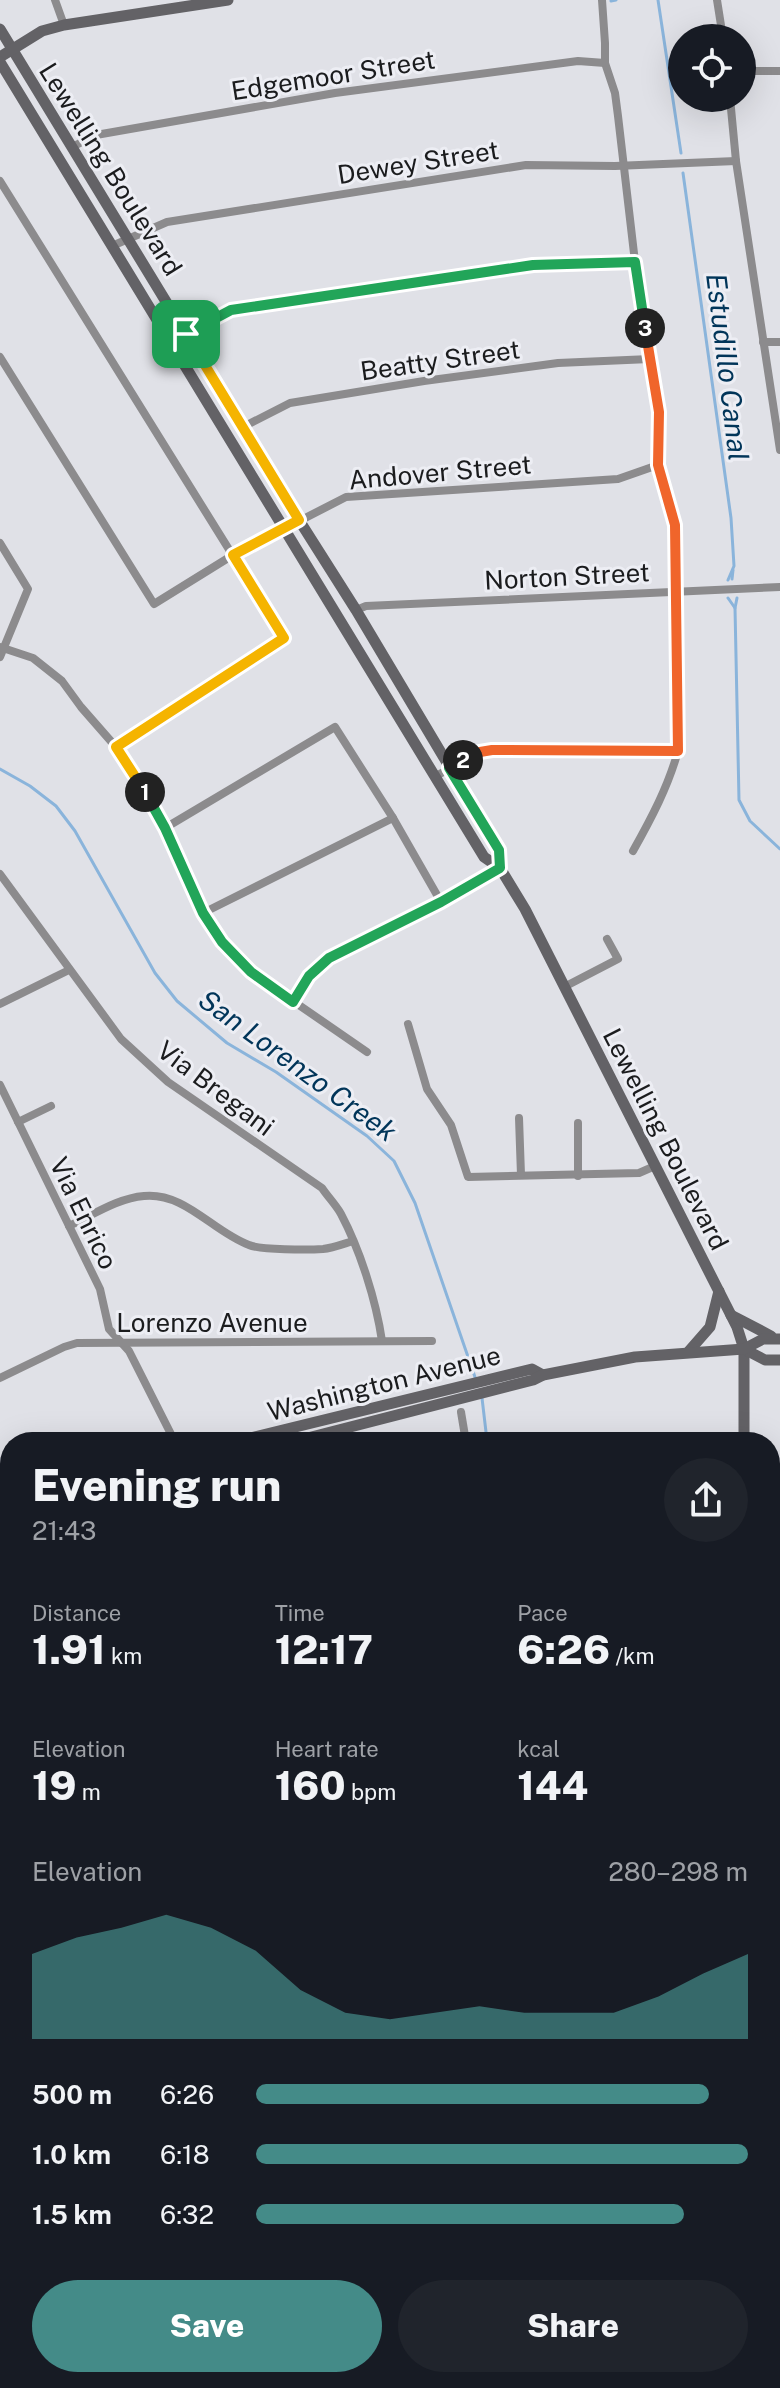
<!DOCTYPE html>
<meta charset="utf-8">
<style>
body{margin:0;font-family:"Public Sans",sans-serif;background:#20242c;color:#f1f3f6;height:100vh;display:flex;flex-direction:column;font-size:30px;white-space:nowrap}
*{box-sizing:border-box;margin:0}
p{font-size:26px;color:#9ea1a6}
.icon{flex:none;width:44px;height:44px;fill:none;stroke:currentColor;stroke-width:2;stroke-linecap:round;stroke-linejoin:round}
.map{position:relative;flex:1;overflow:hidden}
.panel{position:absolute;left:0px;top:1432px;width:780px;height:956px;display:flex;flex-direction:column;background:#171b24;border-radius:32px 32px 0 0;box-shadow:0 8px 32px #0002}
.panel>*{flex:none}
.fabs{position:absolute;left:668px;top:24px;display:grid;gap:16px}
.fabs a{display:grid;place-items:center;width:88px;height:88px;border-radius:50%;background:#171b24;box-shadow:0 8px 32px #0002;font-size:40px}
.pin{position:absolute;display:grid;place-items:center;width:68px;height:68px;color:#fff;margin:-34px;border-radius:16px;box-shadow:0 4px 12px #0006}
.km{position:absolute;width:40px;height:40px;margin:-20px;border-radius:50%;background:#222;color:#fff;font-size:22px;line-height:40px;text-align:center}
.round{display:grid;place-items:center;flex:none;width:84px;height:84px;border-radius:42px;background:#20242c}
.summary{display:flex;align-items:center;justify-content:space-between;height:136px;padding:0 32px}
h1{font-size:44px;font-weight:800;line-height:60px}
.figures{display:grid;grid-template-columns:repeat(3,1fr);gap:12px;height:136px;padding:8px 32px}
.figures div{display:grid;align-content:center}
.figures b{font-size:40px;font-weight:800}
.figures small{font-size:22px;font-weight:400}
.figures p{font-size:22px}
.chart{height:224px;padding:16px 32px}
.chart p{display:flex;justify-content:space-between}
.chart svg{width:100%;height:144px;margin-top:8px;fill:#448b88;opacity:.7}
.cta{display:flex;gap:16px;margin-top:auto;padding:16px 32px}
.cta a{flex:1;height:92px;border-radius:48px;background:#448b88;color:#fff;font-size:32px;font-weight:800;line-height:92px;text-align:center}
.cta a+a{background:#20242c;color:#f1f3f6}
ul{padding:0 32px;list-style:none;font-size:26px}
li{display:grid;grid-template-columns:128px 96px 1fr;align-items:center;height:60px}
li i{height:20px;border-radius:10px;background:#448b88}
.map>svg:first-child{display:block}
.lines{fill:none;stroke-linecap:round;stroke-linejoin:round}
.stream{stroke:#8ab4db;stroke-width:3}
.street{stroke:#8c8b8d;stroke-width:8}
.secondary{stroke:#636266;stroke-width:11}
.primary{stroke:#47464a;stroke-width:12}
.highway{stroke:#302e33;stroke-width:14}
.split-1-casing{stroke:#fff;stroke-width:16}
.split-2-casing{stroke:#fff;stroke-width:16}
.split-3-casing{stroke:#fff;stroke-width:16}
.split-4-casing{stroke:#fff;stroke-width:16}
.split-1{stroke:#f5b400;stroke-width:10}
.split-2{stroke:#22a559;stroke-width:10}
.split-3{stroke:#f0652b;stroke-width:10}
.split-4{stroke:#22a559;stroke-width:10}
.labels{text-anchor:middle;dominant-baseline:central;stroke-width:6;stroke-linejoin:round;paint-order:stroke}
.street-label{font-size:26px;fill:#1b1c1e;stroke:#edeef4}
.water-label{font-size:28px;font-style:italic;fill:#013559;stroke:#edeef4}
</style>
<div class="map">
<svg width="780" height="2388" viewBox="0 0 780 2388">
<rect width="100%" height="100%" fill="#e0e1e7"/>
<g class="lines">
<!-- stream -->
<g class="stream">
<polyline points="658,0 681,153"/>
<polyline points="611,1 616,0"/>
<polyline points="683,173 731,518 734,566 728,580"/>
<polyline points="732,579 733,570"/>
<polyline points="728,598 735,608 739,800 750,821 780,849"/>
<polyline points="735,608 737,598"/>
<polyline points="0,769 30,786 56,806 75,831 155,973 177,1001 227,1043 276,1072 367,1136 394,1161 415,1203 476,1380"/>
<polyline points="482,1398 486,1432 484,1442"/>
<polyline points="412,2378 413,2388"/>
</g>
<!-- street -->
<g class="street">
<polyline points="55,0 64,25"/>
<path d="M 602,0 L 605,43 L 605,63 L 615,93 L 618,116 L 635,262 L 659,412 L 658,465 L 675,525 L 678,751 C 668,787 651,819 633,851"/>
<polyline points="717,0 723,38"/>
<polyline points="742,71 780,71"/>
<polyline points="730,98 736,161 780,450"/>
<polyline points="72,147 96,135 335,93 578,61 605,63"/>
<polyline points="0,181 284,638 116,747"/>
<polyline points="112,246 167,222 526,165 615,166 736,161"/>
<polyline points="186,334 231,310 533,265 635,262"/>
<polyline points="763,342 780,342"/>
<polyline points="0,357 154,604 233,555 346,497 618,479 658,465"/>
<polyline points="243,427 290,403 424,381 558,363 650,359"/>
<polyline points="0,543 28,589 0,657"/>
<polyline points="356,610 366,606 780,587"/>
<polyline points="0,647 33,658 62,681 81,707 116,747 139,781 165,828 203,913 222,942 251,972 367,1052"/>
<polyline points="436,776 480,752 492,750 678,751"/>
<polyline points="165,828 335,727 393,818 441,902"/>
<path d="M 0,874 L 121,1039 L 168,1082 L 322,1188 C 328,1197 336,1205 341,1214 C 360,1250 376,1300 382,1341"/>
<polyline points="203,913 393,818"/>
<polyline points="564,987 618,959 607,939"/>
<polyline points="293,1002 309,976 329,958 441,902 500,868"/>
<polyline points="0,1004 69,970"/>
<polyline points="408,1024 427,1089 451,1125 468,1177 639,1173 655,1166"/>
<polyline points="0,1085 100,1289 109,1329 129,1351 175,1442"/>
<polyline points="519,1118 521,1175"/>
<polyline points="18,1122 51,1106"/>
<polyline points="578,1176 578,1123"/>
<path d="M 69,1226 C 93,1215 118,1198 144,1196 C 185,1192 213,1232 249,1245 C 260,1250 309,1250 323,1249 C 333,1248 343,1244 353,1241"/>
<polyline points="0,1378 64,1347 77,1343 432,1341"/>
<polyline points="461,1412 466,1442"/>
<polyline points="0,1906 10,1901"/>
<polyline points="116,2388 136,2378"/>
</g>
<!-- secondary -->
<g class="secondary">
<polyline points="0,29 299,520 356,610 499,850 500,868 525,909 737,1327 744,1349 744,1442"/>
<polyline points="0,57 42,31 64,25 228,0"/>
<polyline points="0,62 484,857 500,868"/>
<polyline points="731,1315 771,1336"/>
<polyline points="744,1349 765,1360 780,1360"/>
<polyline points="689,1351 710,1327 719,1291"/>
<polyline points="234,1442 532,1369 543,1375"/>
<polyline points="292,1442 533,1380 543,1375 635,1357 744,1349 763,1339 780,1339"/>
<polyline points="0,1499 10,1497"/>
<polyline points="0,1513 10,1510"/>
<polyline points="0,2110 10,2131"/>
<polyline points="131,2378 135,2388"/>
</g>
<!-- primary -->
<g class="primary">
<polyline points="770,2355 780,2358"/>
<polyline points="357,2388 390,2378"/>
<polyline points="645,2388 780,2384"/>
</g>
<!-- highway -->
<g class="highway">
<polyline points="770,2016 780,2010"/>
<polyline points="770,2033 780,2026"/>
<polyline points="770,2072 780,2061"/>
<polyline points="770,2087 780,2076"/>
<polyline points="770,2111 780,2100"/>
<polyline points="770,2147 780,2133"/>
<polyline points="572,2378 573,2388"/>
<polyline points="468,2388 477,2378"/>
<polyline points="483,2388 492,2378"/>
<polyline points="498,2388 507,2378"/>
<polyline points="523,2388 532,2378"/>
<polyline points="540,2388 549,2378"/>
</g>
</g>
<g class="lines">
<defs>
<polyline id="split-1" points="145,792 116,747 284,638 233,555 299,520 186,334"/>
<polyline id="split-2" points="145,792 165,828 203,913 222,942 251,972 293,1002 309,976 329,958 441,902 500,868 499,850 449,768 463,760"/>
<polyline id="split-3" points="463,760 480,752 492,750 678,751 675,525 658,465 659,412 645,328"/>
<polyline id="split-4" points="186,334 231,310 533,265 635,262 645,328"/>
</defs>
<!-- split-1 casing -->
<use href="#split-1" class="split-1-casing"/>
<!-- split-2 casing -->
<use href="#split-2" class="split-2-casing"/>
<!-- split-3 casing -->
<use href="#split-3" class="split-3-casing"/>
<!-- split-4 casing -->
<use href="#split-4" class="split-4-casing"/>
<!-- split-1 -->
<use href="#split-1" class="split-1"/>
<!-- split-2 -->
<use href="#split-2" class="split-2"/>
<!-- split-3 -->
<use href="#split-3" class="split-3"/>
<!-- split-4 -->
<use href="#split-4" class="split-4"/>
</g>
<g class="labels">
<!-- street labels -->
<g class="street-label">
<text transform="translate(333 75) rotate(-9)">Edgemoor Street</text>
<text transform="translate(418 162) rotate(-9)">Dewey Street</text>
<text transform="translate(111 169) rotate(58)">Lewelling Boulevard</text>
<text transform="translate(440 360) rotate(-8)">Beatty Street</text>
<text transform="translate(440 472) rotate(-5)">Andover Street</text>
<text transform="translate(567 576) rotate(-3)">Norton Street</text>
<text transform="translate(216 1088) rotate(37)">Via Bregani</text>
<text transform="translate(666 1139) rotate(63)">Lewelling Boulevard</text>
<text transform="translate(84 1213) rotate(64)">Via Enrico</text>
<text x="212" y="1322">Lorenzo Avenue</text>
<text transform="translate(384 1383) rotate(-14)">Washington Avenue</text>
</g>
<!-- water labels -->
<g class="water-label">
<text transform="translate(728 367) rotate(83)">Estudillo Canal</text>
<text transform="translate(298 1065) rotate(36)">San Lorenzo Creek</text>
</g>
</g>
</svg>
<div class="fabs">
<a><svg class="icon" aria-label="locate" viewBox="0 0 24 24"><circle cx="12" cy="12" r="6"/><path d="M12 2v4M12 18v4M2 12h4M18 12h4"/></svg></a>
</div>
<div class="pin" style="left:186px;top:334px;background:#1e9e55"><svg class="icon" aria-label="arrive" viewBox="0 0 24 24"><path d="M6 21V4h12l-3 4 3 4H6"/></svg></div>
<b class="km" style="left:145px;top:792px">1</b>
<b class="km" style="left:463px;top:760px">2</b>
<b class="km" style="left:645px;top:328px">3</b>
<section class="panel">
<div class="summary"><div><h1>Evening run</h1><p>21:43</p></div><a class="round"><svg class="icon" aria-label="share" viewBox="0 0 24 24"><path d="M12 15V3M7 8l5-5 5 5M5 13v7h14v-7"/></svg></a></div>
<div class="figures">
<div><p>Distance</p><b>1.91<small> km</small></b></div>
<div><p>Time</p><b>12:17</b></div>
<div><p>Pace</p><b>6:26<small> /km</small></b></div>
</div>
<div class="figures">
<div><p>Elevation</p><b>19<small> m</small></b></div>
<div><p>Heart rate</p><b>160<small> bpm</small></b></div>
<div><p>kcal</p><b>144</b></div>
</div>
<div class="chart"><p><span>Elevation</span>280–298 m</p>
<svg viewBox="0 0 160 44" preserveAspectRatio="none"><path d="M0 44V18L10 13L20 10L30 6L40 10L50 17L60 29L70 36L80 38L90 36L100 34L110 36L120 36L130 36L140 31L150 24L160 18V44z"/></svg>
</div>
<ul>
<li><b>500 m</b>6:26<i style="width:92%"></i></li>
<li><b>1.0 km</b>6:18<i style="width:100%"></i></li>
<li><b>1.5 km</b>6:32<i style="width:87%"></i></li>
</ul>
<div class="cta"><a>Save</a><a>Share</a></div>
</section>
</div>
